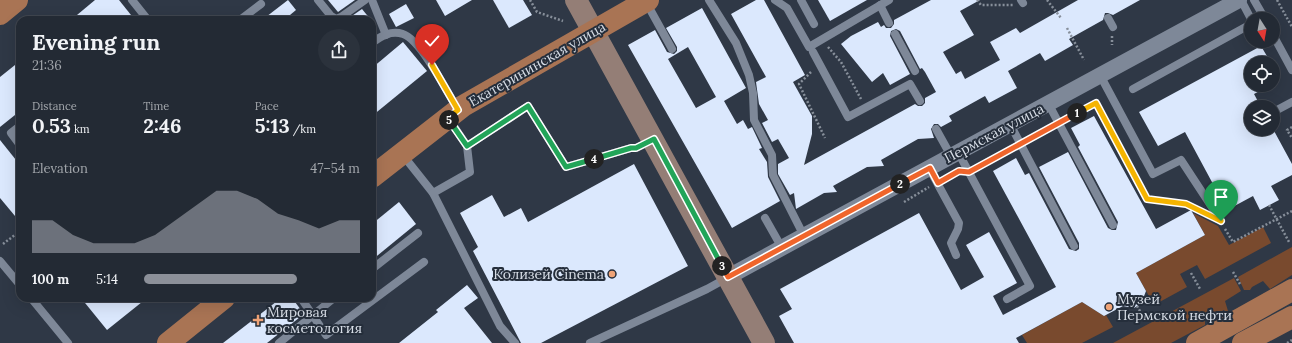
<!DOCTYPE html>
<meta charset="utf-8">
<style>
body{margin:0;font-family:Lora,serif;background:#2b323c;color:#f1f3f6;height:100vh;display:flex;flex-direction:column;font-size:15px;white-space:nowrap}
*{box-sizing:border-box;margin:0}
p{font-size:13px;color:#a3a7ac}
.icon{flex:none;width:22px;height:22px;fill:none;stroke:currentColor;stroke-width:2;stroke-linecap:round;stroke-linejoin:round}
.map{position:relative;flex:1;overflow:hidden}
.side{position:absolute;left:16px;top:16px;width:360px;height:286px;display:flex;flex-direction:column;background:#232a34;border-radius:12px;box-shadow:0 4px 16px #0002,0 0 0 1px #40464f}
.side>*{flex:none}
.needle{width:26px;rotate:169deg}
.tools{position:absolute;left:1244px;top:12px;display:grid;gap:8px}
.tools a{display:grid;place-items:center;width:36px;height:36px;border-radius:50%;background:#232a34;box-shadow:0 4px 16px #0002,0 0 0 1px #40464f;font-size:20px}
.pin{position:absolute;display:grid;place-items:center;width:34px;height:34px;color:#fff;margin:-41px -17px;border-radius:50% 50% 50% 0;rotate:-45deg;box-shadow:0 0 4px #0007}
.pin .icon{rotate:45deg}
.km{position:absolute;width:20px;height:20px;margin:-10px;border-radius:50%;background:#222;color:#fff;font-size:11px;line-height:20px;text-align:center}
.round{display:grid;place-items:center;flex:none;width:42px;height:42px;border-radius:21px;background:#2b323c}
.head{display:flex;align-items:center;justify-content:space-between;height:68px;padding:0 16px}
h1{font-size:22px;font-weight:800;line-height:30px}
.metrics{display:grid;grid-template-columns:repeat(3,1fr);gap:6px;height:68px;padding:4px 16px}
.metrics div{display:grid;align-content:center}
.metrics b{font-size:20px;font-weight:800}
.metrics small{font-size:11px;font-weight:400}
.metrics p{font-size:11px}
.chart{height:112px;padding:8px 16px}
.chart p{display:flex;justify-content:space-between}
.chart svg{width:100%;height:72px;margin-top:4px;fill:#8c9099;opacity:.7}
ul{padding:0 16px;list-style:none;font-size:13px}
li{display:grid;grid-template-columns:64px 48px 1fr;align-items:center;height:30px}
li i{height:10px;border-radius:5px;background:#8c9099}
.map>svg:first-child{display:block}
.green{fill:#794a2e}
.building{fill:#dbe8fd;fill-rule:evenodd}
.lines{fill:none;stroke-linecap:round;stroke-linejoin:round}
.path{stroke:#878f9a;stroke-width:2.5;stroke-dasharray:2 2;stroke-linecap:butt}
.service{stroke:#7e8898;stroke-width:8}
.minor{stroke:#7e8898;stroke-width:16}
.secondary{stroke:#947e76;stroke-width:22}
.primary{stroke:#a97454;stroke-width:22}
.split-1-casing{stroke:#fff;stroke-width:8}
.split-2-casing{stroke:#fff;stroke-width:8}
.split-3-casing{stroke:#fff;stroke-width:8}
.split-4-casing{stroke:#fff;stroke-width:8}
.split-5-casing{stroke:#fff;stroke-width:8}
.split-6-casing{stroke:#fff;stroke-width:8}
.split-1{stroke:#f5b400;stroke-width:5}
.split-2{stroke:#f0652b;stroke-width:5}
.split-3{stroke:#f0652b;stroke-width:5}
.split-4{stroke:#22a559;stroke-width:5}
.split-5{stroke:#22a559;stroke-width:5}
.split-6{stroke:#f5b400;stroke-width:5}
.poi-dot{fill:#efa377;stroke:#252e3b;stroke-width:1.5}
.labels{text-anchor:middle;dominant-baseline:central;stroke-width:4;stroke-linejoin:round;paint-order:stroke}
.street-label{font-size:14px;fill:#d7dde6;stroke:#252e3b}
.poi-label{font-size:14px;fill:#d7dde6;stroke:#252e3b;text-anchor:start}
</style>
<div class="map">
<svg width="1292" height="343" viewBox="0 0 1292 343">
<rect width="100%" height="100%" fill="#2f3846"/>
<!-- green -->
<g class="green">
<polygon points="1193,213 1218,226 1229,245 1263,227 1271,243 1205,279 1197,265 1180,274 1187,287 1154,305 1136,273 1205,235"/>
<polygon points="1292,247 1292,275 1270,289 1263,281 1252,287 1250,290 1244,290 1238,277"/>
<polygon points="1234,278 1241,291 1225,301 1228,311 1226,313 1224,310 1205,320 1205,325 1171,343 1113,343"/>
<polygon points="1082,302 1104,316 1106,315 1113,327 1082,343 1027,343 1022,335"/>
</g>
<!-- building -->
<g class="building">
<polygon points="95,0 119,0 135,20 71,20"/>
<polygon points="288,0 296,10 284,20 262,20"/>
<polygon points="328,0 355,0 338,12"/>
<polygon points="436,0 472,0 445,16"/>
<polygon points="493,0 523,0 532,15 509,28"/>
<polygon points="756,0 764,0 805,75 793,82 812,116 812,134 804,165 915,104 918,106 922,106 925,103 925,98 936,92 925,72 922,68 920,69 900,31 896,29 891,31 890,36 910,74 890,85 883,73 872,82 841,44 851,36 878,22 881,27 884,25 886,28 891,28 894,24 894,20 931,0 980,0 960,11 974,35 943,52 956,74 961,71 965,79 1000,60 990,42 1016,28 1020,33 1078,0 1140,0 1113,15 1108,13 1105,13 1103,20 1069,39 1073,45 1045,61 1040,53 1008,71 1017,88 989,103 985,96 949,116 952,121 941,127 938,124 934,124 931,129 934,138 918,139 881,160 884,166 867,167 833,186 837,192 824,193 796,209 794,193 790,195 778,174 778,164 789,158 778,139 772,142 762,123 768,120 759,104 756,82 766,77 731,14"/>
<polygon points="818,0 867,0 830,21"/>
<polygon points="406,4 414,18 396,27 389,14"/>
<path d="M 702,8 L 746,88 L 724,101 L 737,124 L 743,120 L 748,129 L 752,127 L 762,148 L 759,149 L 767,162 L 768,177 L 780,201 L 732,228 L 628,45 L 655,30 L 667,52 L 674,54 L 677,51 L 677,47 L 666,28 ZM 688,47 L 716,97 L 696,108 L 668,59 Z"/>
<polygon points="362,9 371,20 346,20"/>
<polygon points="403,42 427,71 372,116 372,68"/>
<polygon points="1261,46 1271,63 1251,63 1251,85 1271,85 1254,94 1261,107 1251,107 1251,129 1273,129 1292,164 1292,175 1271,186 1279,200 1260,210 1253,196 1227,210 1185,132 1158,146 1139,112"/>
<polygon points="20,61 20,111 0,127 0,77"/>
<polygon points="1094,116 1156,229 1191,210 1205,235 1136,273 1146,291 1141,304 1134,308 1123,306 1104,316 1082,302 1016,338 1019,343 794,343 779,316 792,309 780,289 919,213 961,290 984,277 966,245 989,232 1017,283 993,296 1003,315 1056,287 993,171 1016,158 1025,175 1029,173 1069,249 1076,251 1079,249 1079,243 1039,167 1068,152 1108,228 1112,230 1116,230 1118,222 1078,147 1080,145 1071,128"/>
<polygon points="0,140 20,165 20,222 0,198"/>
<polygon points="634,164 688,266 541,343 521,343 473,251 478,247 460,213 492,195 504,217 521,208 528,222"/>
<polygon points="399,202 416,224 372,260 372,224"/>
<polygon points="467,285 478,298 464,308 492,343 399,343 438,312 436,310"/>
<polygon points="81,298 147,298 107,330"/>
<polygon points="281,298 292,298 304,314 267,343 223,343"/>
</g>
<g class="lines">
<!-- path -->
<g class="path">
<polyline points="530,0 537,12 563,21"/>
<polyline points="977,0 981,5 1014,5"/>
<polyline points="1047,0 1061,18"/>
<polyline points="1277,0 1292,27"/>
<polyline points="1067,28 1084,60"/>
<polyline points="1112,36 1112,45"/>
<polyline points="828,47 841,62 861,99"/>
<polyline points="811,72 799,84 825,138"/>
<polyline points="1067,119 1095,103 1147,199 1186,204 1201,211"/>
<polyline points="1292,127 1287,130 1292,138"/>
<polyline points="1030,139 1050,128"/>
<polyline points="977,168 1011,149"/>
<polyline points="946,178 957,172"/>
<polyline points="904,202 929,187"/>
<polyline points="1269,205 1289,242"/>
<polyline points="1225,229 1233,242 1292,211"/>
<polyline points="3,244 20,231"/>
<polyline points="1233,272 1240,284"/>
<polyline points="1191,273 1200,289"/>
<polyline points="1137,306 1144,318"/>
<polyline points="1287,343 1292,340"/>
</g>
<!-- service -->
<g class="service">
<polyline points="132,0 148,20"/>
<polyline points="318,0 331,16 336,19 341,17 365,0"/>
<polyline points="372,0 386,35"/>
<polyline points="709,0 736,43 749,75 753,93 754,120 772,155 773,175 804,236"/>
<polyline points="775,0 787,8 809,47 889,0"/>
<polyline points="801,0 814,24"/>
<polyline points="1021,0 1023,3"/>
<polyline points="1241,0 1251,19"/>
<polyline points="1254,0 1265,19"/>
<polyline points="646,2 672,49"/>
<polyline points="880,5 889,23"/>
<polyline points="1108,18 1113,27"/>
<polyline points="240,20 261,4"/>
<polyline points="895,34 915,71"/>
<polyline points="1273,35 1292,70"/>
<path d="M 372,43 C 381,36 391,30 403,34 C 420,39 448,93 458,110"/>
<polyline points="813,52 848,117 910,84 920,101"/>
<polyline points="1100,75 1153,174 1181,160 1221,221"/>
<polyline points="1133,89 1251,24"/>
<polyline points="1048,103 1113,225"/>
<polyline points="1277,110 1292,102"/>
<polyline points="449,119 467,146"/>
<polyline points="1010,124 1074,246"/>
<polyline points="20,126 11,133 20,145"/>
<polyline points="936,129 951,156"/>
<polyline points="958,152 1030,286 1007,299"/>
<polyline points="402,154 433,193 500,326 515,343"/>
<polyline points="929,168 959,223 958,229 951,243 956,255"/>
<polyline points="433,193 470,172 467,146 528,106 566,167 631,148 636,148 653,140"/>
<polyline points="765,218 782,248"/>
<polyline points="0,261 20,285"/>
<polyline points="372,269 418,233"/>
<polyline points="31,298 68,343"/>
<polyline points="301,298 326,335 424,262"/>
<polyline points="279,343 334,298"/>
<polyline points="590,343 707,289 727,278"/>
</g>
<!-- minor -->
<polyline class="minor" points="728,277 1239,0"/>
<!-- secondary -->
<polyline class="secondary" points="576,0 764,343"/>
<!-- primary -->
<g class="primary">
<polyline points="0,14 17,0"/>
<polyline points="372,177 463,106 648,0"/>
<polyline points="168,343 224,298"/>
<polyline points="1197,343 1292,290"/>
<polyline points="1243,343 1292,317"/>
</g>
</g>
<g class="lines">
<defs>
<polyline id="split-1" points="1077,113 1096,103 1147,199 1186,204 1221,221"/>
<polyline id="split-2" points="900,184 930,168 938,183 959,171 969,172 1077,113"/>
<polyline id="split-3" points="722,266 728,277 900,184"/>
<polyline id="split-4" points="594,159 631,148 636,148 654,139 722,266"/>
<polyline id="split-5" points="449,120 467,146 528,106 566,167 594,159"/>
<polyline id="split-6" points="432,65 458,110 448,118 449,120"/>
</defs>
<!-- split-1 casing -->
<use href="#split-1" class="split-1-casing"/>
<!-- split-2 casing -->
<use href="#split-2" class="split-2-casing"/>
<!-- split-3 casing -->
<use href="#split-3" class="split-3-casing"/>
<!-- split-4 casing -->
<use href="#split-4" class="split-4-casing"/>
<!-- split-5 casing -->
<use href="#split-5" class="split-5-casing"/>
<!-- split-6 casing -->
<use href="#split-6" class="split-6-casing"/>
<!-- split-1 -->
<use href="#split-1" class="split-1"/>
<!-- split-2 -->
<use href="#split-2" class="split-2"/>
<!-- split-3 -->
<use href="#split-3" class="split-3"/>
<!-- split-4 -->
<use href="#split-4" class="split-4"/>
<!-- split-5 -->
<use href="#split-5" class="split-5"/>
<!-- split-6 -->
<use href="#split-6" class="split-6"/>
</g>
<!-- markers -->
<g class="poi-dot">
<circle cx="612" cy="274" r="4"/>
<circle cx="1109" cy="307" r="4"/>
<path d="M256 314h4v4h4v4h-4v4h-4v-4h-4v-4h4z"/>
</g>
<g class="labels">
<!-- street labels -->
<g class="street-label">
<text transform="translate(537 64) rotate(-30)">Екатерининская улица</text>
<text transform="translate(994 133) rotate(-28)">Пермская улица</text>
</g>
<!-- poi labels -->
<g class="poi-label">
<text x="604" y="274" text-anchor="end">Колизей Cinema</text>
<text x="1117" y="299">Музей<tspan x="1117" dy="16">Пермской нефти</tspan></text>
<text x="267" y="312">Мировая<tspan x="267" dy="16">косметология</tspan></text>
</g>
</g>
</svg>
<div class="tools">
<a><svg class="needle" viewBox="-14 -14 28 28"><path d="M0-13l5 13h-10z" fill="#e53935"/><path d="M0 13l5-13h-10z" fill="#a3a7ac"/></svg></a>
<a><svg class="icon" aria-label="locate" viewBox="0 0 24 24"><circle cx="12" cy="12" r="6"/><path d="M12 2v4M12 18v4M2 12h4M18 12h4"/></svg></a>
<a><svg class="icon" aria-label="layers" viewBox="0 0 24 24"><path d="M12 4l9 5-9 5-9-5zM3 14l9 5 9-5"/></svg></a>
</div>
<div class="pin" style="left:1221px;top:221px;background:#1e9e55"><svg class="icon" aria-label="arrive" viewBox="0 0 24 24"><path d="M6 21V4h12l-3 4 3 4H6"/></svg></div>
<div class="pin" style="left:432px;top:65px;background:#d93025"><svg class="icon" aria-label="check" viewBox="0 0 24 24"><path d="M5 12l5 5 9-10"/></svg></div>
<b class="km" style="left:1077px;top:113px">1</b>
<b class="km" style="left:900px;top:184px">2</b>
<b class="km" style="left:722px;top:266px">3</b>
<b class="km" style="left:594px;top:159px">4</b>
<b class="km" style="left:449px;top:120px">5</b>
<section class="side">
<div class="head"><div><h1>Evening run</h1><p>21:36</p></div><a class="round"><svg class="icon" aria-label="share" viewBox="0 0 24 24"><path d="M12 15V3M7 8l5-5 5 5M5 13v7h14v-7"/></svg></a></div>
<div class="metrics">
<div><p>Distance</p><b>0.53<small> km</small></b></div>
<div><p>Time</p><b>2:46</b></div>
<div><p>Pace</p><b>5:13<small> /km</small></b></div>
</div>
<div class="chart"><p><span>Elevation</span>47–54 m</p>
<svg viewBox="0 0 160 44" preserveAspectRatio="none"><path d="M0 44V24L10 24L20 33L30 38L40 38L50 38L60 33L70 24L80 15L90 6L100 6L110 11L120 20L130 24L140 29L150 24L160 24V44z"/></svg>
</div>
<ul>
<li><b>100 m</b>5:14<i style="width:71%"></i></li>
</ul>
</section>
</div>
